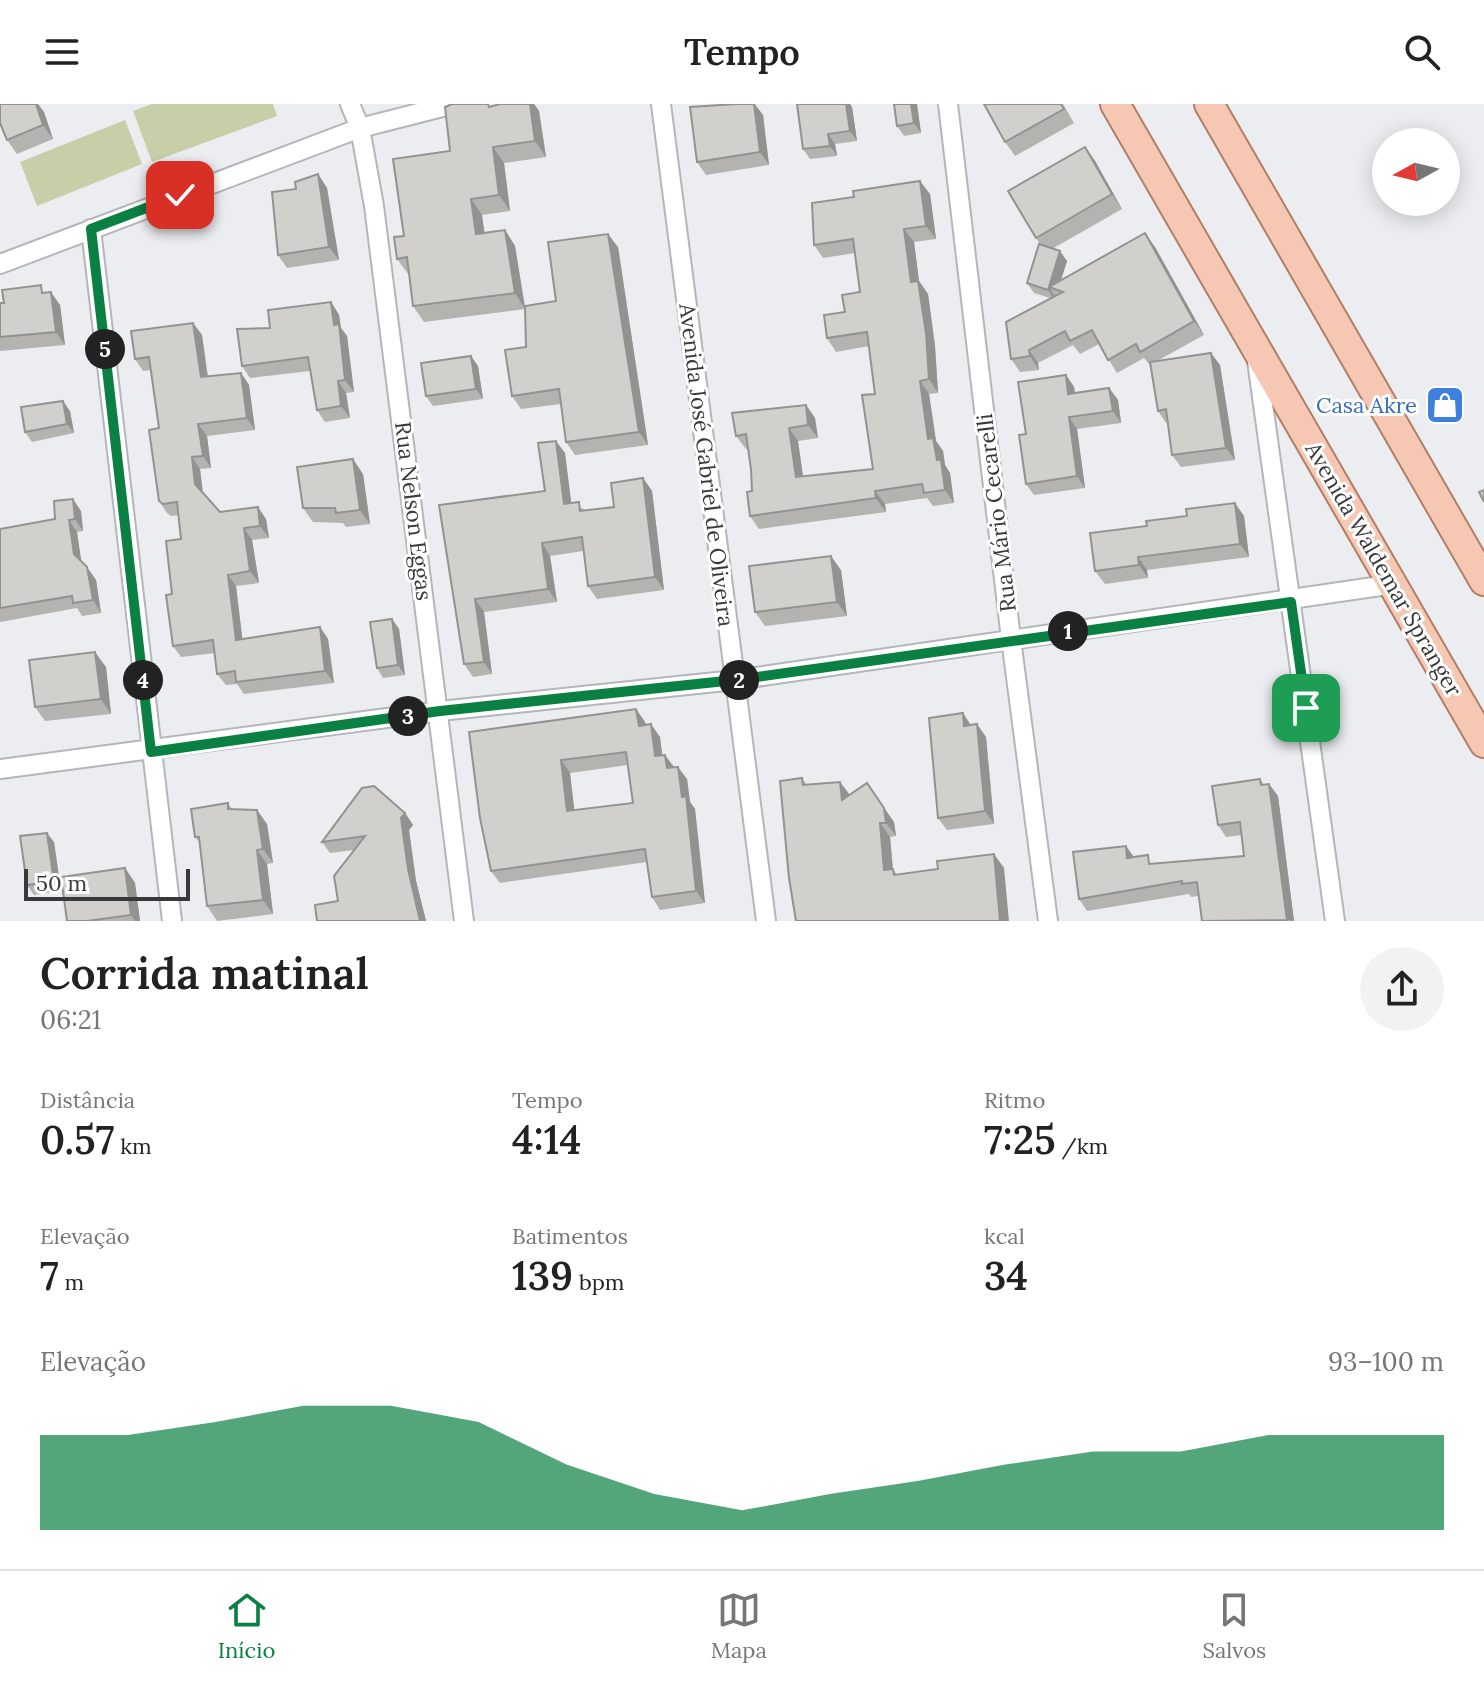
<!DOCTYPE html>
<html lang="pt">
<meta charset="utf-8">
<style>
body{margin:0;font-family:Lora,serif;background:#f2f2f2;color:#222;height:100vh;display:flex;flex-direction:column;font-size:30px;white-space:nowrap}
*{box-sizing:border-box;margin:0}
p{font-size:26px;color:#767676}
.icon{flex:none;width:44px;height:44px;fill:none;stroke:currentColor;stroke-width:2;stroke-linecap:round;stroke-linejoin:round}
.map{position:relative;height:817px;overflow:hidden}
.details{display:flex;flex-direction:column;background:#fff;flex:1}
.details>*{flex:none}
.needle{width:52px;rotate:262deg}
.fabs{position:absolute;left:1372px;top:24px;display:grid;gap:16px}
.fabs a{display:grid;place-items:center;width:88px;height:88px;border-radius:50%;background:#fff;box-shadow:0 4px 20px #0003;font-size:40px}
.scale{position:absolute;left:24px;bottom:20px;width:166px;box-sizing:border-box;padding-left:8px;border:4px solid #38393a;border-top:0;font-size:22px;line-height:28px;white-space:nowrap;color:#38393a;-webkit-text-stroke:6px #fff;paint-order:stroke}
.pin{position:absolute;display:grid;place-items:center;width:68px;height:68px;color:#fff;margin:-34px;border-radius:16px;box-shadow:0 4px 12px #0006}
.km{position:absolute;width:40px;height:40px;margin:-20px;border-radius:50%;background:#222;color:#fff;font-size:22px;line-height:40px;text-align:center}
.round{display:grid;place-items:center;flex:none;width:84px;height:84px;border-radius:42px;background:#f2f2f2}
.head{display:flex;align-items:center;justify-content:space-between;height:136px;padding:0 40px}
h1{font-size:44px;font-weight:600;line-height:60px}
.figures{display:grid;grid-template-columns:repeat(3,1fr);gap:12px;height:136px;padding:8px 40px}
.figures div{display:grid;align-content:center}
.figures b{font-size:40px;font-weight:600}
.figures small{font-size:22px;font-weight:400}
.figures p{font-size:22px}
.chart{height:224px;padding:16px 40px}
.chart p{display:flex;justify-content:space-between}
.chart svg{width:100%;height:144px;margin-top:8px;fill:#0b8043;opacity:.7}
header{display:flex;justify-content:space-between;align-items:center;height:104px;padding:0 40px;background:#fff;font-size:36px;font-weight:600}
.tabs{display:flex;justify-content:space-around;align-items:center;height:112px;border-top:2px solid #e0e0e0;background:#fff;font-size:22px;color:#767676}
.tabs a{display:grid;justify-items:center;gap:4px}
.tabs .on{color:#0b8043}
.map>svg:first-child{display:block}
.green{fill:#c6cfa7}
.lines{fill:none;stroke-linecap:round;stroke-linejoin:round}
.street-casing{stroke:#b4b6b9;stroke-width:22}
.primary-casing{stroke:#b07f68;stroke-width:32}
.street{stroke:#fff;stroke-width:18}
.primary{stroke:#f6c8b3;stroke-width:28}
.wall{fill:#b5b3b0;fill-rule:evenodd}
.shaded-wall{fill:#939290}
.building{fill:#d2d0cd;stroke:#939290;stroke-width:2;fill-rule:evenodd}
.route-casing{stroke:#fff;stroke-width:16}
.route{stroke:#0b8043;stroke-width:10}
.labels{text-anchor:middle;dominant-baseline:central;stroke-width:6;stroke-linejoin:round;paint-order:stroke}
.shop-label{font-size:22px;fill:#366cbe;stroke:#fff;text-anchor:end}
.street-label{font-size:22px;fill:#38393a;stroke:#fff}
</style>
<header><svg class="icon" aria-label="menu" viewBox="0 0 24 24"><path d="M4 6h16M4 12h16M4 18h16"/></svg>Tempo<svg class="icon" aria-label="search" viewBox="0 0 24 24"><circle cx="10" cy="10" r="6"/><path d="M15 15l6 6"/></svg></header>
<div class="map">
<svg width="1484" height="817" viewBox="0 0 1484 817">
<rect width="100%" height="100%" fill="#ecedf0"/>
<!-- green -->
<g class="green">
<polygon points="152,0 273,0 277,12 152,58 133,7"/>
<polygon points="125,16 142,60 37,102 20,58"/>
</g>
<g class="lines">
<defs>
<g id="street">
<polyline points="350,0 360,24 374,102 464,817"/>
<polyline points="661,0 766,817"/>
<polyline points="948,0 1011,535 1048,817"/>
<polyline points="91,125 172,817"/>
<polyline points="0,160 360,24 454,0"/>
<polyline points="1257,257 1335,817"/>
<polyline points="0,665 440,607 735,576 1394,480"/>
</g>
<g id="primary">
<polyline points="1115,0 1484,639"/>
<polyline points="1209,0 1484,477"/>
</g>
</defs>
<!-- street casing -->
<use href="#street" class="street-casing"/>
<!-- primary casing -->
<use href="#primary" class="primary-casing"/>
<!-- street -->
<use href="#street" class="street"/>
<!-- primary -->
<use href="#primary" class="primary"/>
</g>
<!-- wall -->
<g class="wall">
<polygon points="0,0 38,0 44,8 53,35 17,50 7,36"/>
<polygon points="500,0 534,0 539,7 546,53 504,59 510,107 482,111 484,129 505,126 515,142 525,202 556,197 618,143 648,341 575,351 566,338 561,300 521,305 512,292 526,243 525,205 424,218 413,202 409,170 408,170 397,155 404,132 450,47"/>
<polygon points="736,0 755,0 763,11 769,61 706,71 697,58"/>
<polygon points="797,0 850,0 852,3 857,37 835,40 837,52 810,55 803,45"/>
<polygon points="917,0 921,29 904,32 897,22"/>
<polygon points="1063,0 1074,19 1015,52 1005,38"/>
<polygon points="1085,43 1095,57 1122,105 1052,145 1067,157 1060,177 1155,143 1204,231 1157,257 1220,261 1235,356 1181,363 1172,351 1168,319 1166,319 1158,307 1151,261 1150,261 1144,254 1117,269 1099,240 1080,250 1073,241 1038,259 1039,266 1020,268 1011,255 1050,194 1034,189 1027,179 1040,140 1036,134"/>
<polygon points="318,70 327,84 339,156 287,164 278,151"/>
<polygon points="930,90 936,135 914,138 919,177 928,190 935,242 938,289 929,290 936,337 943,347 945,361 950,369 954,399 933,402 927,394 885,400 886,408 759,425 750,412 752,387 751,365 748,345 746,345 736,332 806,301 815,314 818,334 798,337 803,373 873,365 875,290 869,242 836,248 827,234 860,188 855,149 823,154 814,141"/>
<polygon points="46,189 60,201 65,241 0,247 0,199"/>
<polygon points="331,198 339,211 341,224 347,232 354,288 346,289 350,314 325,318 317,306 310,267 250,274 242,262 270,224"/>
<polygon points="193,219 202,231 208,272 241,269 249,281 255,326 207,332 211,364 200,365 203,389 220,408 266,415 269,434 252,436 259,479 236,482 242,535 320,523 328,535 334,579 244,590 237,580 226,581 217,570 215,549 181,553 173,542 172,490 181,435 179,411 171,412 167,409 159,397 159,324 151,266 143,267 135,255"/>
<polygon points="478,262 483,295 433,302 426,292"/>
<polygon points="1066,271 1074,283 1075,289 1109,284 1118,296 1121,319 1077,325 1085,384 1034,391 1026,380 1026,330"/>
<polygon points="70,307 74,329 32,338 25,328"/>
<polygon points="565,349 571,399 585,406 614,403 643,374 652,387 664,486 597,495 588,482 583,447 550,452 557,498 484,508 492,570 473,573 464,560 439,401 545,387"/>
<polygon points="363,370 370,420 346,423 343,419 313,418 303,404"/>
<polygon points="81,407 83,427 77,428 81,458 96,476 101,509 82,512 77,504 0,518 0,425 55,415"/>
<polygon points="1244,412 1249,453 1147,466 1148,474 1105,480 1095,467 1147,422"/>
<polygon points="841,466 847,512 765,522 755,508"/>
<polygon points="392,515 399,525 405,571 383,574 377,564"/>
<polygon points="106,563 111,610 45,617 35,603"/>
<path d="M 636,605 L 645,618 L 646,621 L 660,633 L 662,651 L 687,675 L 690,698 L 695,705 L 705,799 L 660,806 L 652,793 L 647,758 L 500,779 L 491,767 L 469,628 ZM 628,661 L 633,699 L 574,706 L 570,669 Z"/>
<polygon points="963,609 971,621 986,633 994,720 947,726 938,714"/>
<polygon points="802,674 807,681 849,691 894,718 896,732 890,733 893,765 897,771 1004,764 796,817"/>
<polygon points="1260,675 1264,681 1278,692 1294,817 1202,817 1198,792 1191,793 1189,790 1087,807 1079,795 1126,742 1134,753 1154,760 1244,752 1242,731 1226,733 1218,721"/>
<polygon points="228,699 232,705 267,720 273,759 267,760 273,810 217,817 207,802 199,738 195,733"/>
<polygon points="405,709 413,721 409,726 416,777 426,817 317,817 338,797 354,746 330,749 322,738"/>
<polygon points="54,738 61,787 34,791 27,781"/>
<polygon points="125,764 135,779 140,817 67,817"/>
</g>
<!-- shaded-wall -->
<g class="shaded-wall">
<polygon points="36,0 38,0 44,8 53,35 43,21"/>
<polygon points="530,0 534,0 539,7 546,53 535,37"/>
<polygon points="754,0 763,11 769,61 760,48"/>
<polygon points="846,0 850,0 852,3 857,37 850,27"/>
<polygon points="911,0 917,0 921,29 914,19"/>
<polygon points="828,30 835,40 837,52 830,42"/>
<polygon points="493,43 504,59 510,107 499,91"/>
<polygon points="1085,43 1095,57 1122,105 1112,90"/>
<polygon points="318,70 327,84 339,156 329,143"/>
<polygon points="920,77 930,90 936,135 926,122"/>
<polygon points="471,95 482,111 487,146 476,130"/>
<polygon points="904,125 914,138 919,177 928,190 935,242 938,289 929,275 911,178"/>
<polygon points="505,126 515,142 525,205 515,189"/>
<polygon points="1145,129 1155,143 1204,231 1194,217"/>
<polygon points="608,130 618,143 648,341 639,328"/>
<polygon points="1060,147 1067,157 1058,186 1049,183 1055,193 1054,196 1048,186"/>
<polygon points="51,188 60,201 65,241 56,228"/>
<polygon points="331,198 339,211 341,224 347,232 354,288 345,276"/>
<polygon points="193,219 202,231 209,285 201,273"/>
<polygon points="1029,246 1038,259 1039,266 1030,252"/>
<polygon points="1211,249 1220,261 1235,356 1226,344"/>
<polygon points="471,252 478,262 483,295 476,285"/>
<polygon points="241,269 249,281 255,326 247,314"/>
<polygon points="1066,271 1074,283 1077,302 1068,290"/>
<polygon points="338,277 346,289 350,314 341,302"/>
<polygon points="920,277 929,290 936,337 943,347 945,361 950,369 954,399 945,386 928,335"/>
<polygon points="1109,284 1118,296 1121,319 1113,307"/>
<polygon points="63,297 70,307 74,329 67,320"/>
<polygon points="806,301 815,314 818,334 808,321"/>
<polygon points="1069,313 1077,325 1085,384 1077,372"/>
<polygon points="198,320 207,332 211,364 203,352"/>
<polygon points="789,324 798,337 805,387 796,373"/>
<polygon points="556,337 565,349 573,413 564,400"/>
<polygon points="192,353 200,365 203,392 195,380"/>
<polygon points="353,355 363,370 370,420 360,406"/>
<polygon points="643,374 652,387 664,486 655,473"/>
<polygon points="875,387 885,400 886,408 876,394"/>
<polygon points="73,395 81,407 83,427 75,415"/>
<polygon points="1235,399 1244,412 1249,453 1240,440"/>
<polygon points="258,403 266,415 269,434 260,422"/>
<polygon points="69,416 77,428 82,462 74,450"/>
<polygon points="244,424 252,436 259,479 250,467"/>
<polygon points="542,439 550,452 557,498 548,485"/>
<polygon points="831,452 841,466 847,512 837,498"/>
<polygon points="1138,453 1147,466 1148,474 1139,461"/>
<polygon points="87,463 96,476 101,509 93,496"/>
<polygon points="228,471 236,482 244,548 236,536"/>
<polygon points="475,495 484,508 492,570 484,558"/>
<polygon points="392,515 399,525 405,571 398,561"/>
<polygon points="320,523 328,535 334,579 325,567"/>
<polygon points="95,548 106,563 111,610 101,595"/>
<polygon points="636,605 645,618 648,634 639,622"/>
<polygon points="963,609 971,622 964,622"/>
<polygon points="651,620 660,633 664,665 655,652"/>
<polygon points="977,620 986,633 994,720 985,707"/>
<polygon points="665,651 674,663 667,664"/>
<polygon points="561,656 570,669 576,720 567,707"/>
<polygon points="678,663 687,675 690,698 695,705 705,799 696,787"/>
<polygon points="840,678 850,691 842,696"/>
<polygon points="867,679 894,718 896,732 886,719"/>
<polygon points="1269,680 1278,692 1294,817 1287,816"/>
<polygon points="257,706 267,720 273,759 263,745"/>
<polygon points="405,709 413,721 409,726 416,777 426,817 420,817 408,765 401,714"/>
<polygon points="880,719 890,733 894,780 884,766"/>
<polygon points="47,729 54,738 61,787 54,777"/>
<polygon points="1126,742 1134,754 1127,754"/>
<polygon points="257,746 267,760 273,810 263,796"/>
<polygon points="994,750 1004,764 1009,817 1000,817"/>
<polygon points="125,764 135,779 140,817 135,817 131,811"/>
</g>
<!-- building -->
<g class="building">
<polygon points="0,0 36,0 43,21 7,36 0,19"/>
<polygon points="452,0 488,0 489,3 500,0 530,0 535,37 493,43 499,91 471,95 476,130 505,126 515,189 413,202 407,153 397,155 394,133 404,132 393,55 450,47 445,3"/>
<polygon points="736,0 754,0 760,48 697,58 690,3"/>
<polygon points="797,0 846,0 850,27 828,30 830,42 803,45"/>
<polygon points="894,0 911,0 914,19 897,22"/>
<polygon points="984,0 1061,0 1064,5 1005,38"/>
<polygon points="1085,43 1112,90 1036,134 1008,87"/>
<polygon points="318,70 329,143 278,151 272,88 296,85 295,78"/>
<polygon points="920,77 926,122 904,125 911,178 918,177 926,229 929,275 920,277 928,335 933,334 937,356 941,356 945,386 924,389 922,380 875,387 876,394 750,412 747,388 752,387 751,365 746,330 736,332 732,309 806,301 808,321 789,324 796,373 873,365 862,291 875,290 867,228 827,234 824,211 845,208 842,191 860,188 853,135 814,141 812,99 854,93 853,87"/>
<polygon points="1145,129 1194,217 1140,248 1136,240 1108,256 1092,226 1070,237 1065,227 1029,246 1030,252 1011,255 1006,218 1063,188 1049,183"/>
<polygon points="608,130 639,328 566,338 559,285 512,292 505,246 526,243 525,202 556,197 548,138"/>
<polygon points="1039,140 1060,147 1048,186 1027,179"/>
<polygon points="41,181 42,189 51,188 56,228 0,233 0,199 4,199 2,186"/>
<polygon points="331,198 334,221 339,220 345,276 338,277 341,302 317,306 308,253 242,262 237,225 270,224 268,206"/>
<polygon points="193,219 201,273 241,269 247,314 198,320 203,352 192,353 195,380 220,408 258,403 260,422 244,424 250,467 228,471 236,536 320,523 325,567 236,578 235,567 217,570 213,536 173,542 166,491 172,490 166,437 181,435 177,398 163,400 159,397 149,326 159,324 149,253 135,255 131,227"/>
<polygon points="1211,249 1226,344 1172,351 1166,305 1158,307 1150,258"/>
<polygon points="471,252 476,285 426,292 421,259"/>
<polygon points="1066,271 1068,290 1109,284 1113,307 1069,313 1077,372 1026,380 1019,331 1026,330 1018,278"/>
<polygon points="63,297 67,320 25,328 21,303"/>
<polygon points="556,337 564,400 579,398 580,407 614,403 611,379 643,374 655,473 588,482 582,433 542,439 548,485 475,495 484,558 464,560 439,401 545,387 538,339"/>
<polygon points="353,355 360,406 336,409 335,404 303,404 297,363"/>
<polygon points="1484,386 1484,398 1479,388"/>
<polygon points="73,395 75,415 69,416 74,450 87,463 93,496 73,499 72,492 0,504 0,425 55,415 54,397"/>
<polygon points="1235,399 1240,440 1138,453 1139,461 1095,467 1090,429 1147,422 1146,417 1187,412 1186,405"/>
<polygon points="831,452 837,498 755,508 749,462"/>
<polygon points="392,515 398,561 377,564 370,518"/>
<polygon points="95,548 101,595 35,603 29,556"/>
<path d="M 636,605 L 639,622 L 651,620 L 655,652 L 665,651 L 667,664 L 678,663 L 682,693 L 686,692 L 696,787 L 652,793 L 645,745 L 491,767 L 480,714 L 469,628 ZM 626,648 L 633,699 L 567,707 L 561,656 Z"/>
<polygon points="963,609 964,622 977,620 985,707 938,714 929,614"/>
<polygon points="802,674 803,681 840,678 842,696 867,679 884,704 886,719 880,719 884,766 893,765 894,771 938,765 937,757 994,750 1000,817 796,817 789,774 780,677"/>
<polygon points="1260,675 1261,681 1269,680 1287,816 1202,817 1197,778 1182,780 1182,777 1079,795 1073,748 1126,742 1127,754 1148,751 1149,760 1244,752 1240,718 1218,721 1212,682"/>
<polygon points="374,682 405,709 401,714 408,765 420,817 317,817 315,801 338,797 334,772 365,732 322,738 362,684"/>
<polygon points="228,699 228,705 257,706 263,745 257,746 263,796 207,802 199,733 195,733 191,705"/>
<polygon points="47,729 54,777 27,781 20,732"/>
<polygon points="125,764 131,811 87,817 67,817 61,773"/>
</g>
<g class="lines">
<defs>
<polyline id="route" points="180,91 91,125 151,648 440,607 735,576 1291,498 1306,604"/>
</defs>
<!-- route casing -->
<use href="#route" class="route-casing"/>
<!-- route -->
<use href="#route" class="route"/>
</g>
<!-- icons -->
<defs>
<symbol id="shop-square" viewBox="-11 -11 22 22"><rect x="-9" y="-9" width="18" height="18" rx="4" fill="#3f7fe0" stroke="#fff"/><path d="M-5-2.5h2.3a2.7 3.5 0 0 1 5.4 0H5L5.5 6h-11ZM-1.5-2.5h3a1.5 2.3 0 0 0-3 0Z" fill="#fff"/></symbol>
</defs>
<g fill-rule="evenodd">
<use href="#shop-square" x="1423" y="279" width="44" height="44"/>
</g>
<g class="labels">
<!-- shop labels -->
<g class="shop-label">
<text x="1417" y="301">Casa Akre</text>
</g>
<!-- street labels -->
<g class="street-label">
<text transform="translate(707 361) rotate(83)">Avenida José Gabriel de Oliveira</text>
<text transform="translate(414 407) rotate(83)">Rua Nelson Eggas</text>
<text transform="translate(996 409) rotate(-97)">Rua Mário Cecarelli</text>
<text transform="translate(1384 465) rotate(60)">Avenida Waldemar Spranger</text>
</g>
</g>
</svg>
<div class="fabs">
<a><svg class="needle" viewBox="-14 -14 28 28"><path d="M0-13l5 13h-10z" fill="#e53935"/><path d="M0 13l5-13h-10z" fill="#767676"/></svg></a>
</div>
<div class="scale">50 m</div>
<div class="pin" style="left:1306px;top:604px;background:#1e9e55"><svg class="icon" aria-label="arrive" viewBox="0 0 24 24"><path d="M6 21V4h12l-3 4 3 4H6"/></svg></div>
<div class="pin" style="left:180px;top:91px;background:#d93025"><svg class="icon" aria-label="check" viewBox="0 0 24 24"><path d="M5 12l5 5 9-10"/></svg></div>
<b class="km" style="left:1068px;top:527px">1</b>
<b class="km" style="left:739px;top:576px">2</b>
<b class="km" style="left:408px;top:612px">3</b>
<b class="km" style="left:143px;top:576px">4</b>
<b class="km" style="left:105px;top:245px">5</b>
</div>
<section class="details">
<div class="head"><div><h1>Corrida matinal</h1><p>06:21</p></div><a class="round"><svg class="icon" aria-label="share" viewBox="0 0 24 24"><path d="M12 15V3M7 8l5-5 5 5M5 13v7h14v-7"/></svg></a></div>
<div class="figures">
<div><p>Distância</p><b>0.57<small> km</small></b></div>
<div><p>Tempo</p><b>4:14</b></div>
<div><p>Ritmo</p><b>7:25<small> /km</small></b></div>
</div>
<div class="figures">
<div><p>Elevação</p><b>7<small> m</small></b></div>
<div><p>Batimentos</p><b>139<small> bpm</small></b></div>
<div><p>kcal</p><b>34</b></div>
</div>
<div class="chart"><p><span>Elevação</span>93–100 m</p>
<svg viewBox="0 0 160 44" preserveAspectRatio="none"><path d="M0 44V15L10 15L20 11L30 6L40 6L50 11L60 24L70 33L80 38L90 33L100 29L110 24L120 20L130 20L140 15L150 15L160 15V44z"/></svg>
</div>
</section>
<nav class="tabs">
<a class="on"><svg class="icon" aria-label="home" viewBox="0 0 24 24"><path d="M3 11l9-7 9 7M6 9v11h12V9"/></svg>Início</a>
<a><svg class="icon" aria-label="map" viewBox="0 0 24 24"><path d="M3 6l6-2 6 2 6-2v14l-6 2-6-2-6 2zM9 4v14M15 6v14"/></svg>Mapa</a>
<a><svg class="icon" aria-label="saved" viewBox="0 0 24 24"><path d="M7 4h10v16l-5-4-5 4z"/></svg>Salvos</a>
</nav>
